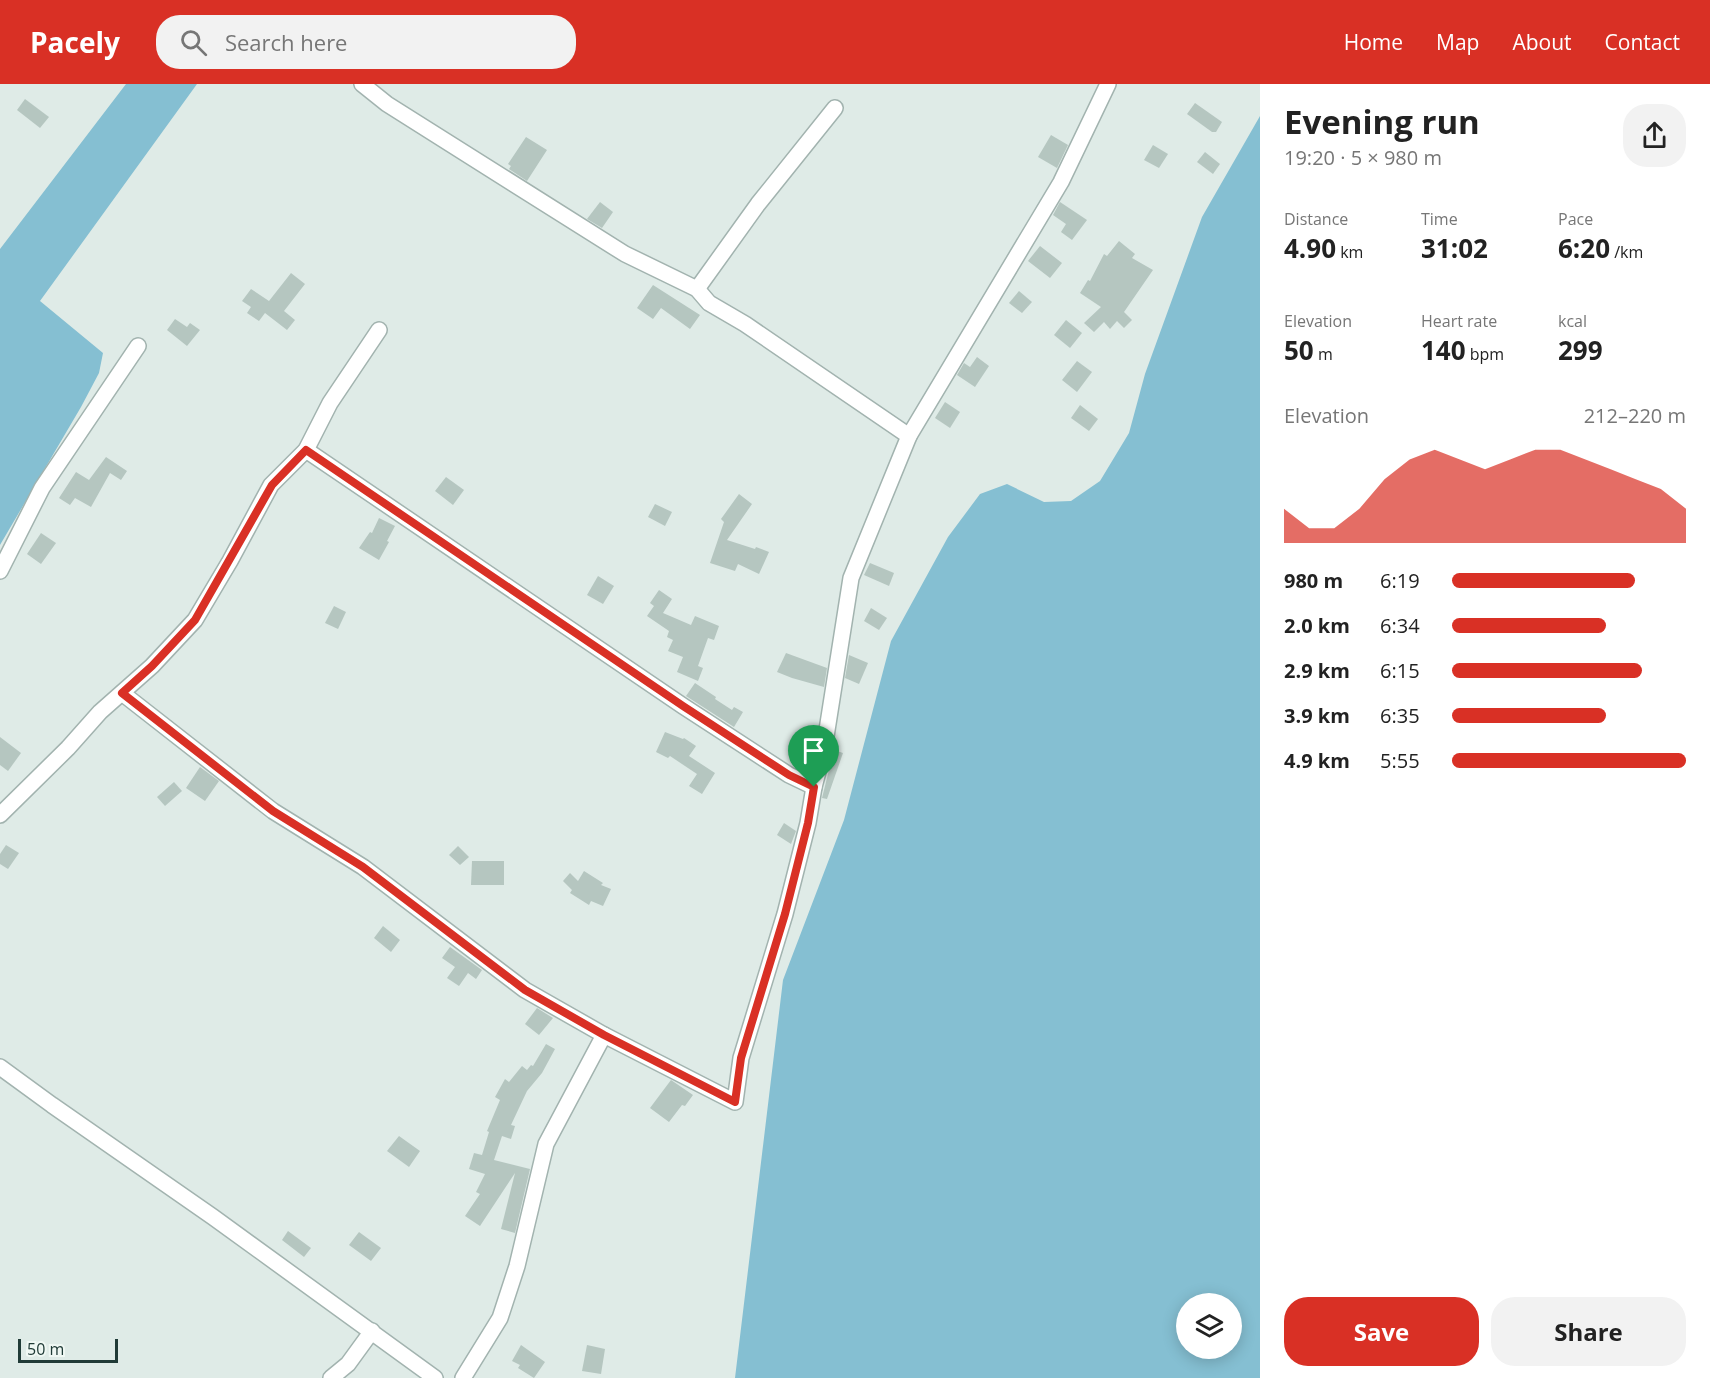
<!DOCTYPE html>
<meta charset="utf-8">
<style>
body{margin:0;font-family:"Open Sans",sans-serif;background:#f2f2f2;color:#222;height:100vh;display:flex;flex-direction:column;font-size:22px;white-space:nowrap}
*{box-sizing:border-box;margin:0}
p{font-size:20px;color:#767676}
.icon{flex:none;width:33px;height:33px;fill:none;stroke:currentColor;stroke-width:2;stroke-linecap:round;stroke-linejoin:round}
.map{position:relative;flex:1;overflow:hidden}
.side{display:flex;flex-direction:column;background:#fff;width:450px}
.side>*{flex:none}
.tools{position:absolute;left:1176px;top:1209px;display:grid;gap:12px}
.tools a{display:grid;place-items:center;width:66px;height:66px;border-radius:50%;background:#fff;box-shadow:0 3px 15px #0003;font-size:30px}
.scale{position:absolute;left:18px;bottom:15px;width:100px;box-sizing:border-box;padding-left:6px;border:3px solid #203b37;border-top:0;font-size:16px;line-height:21px;white-space:nowrap;color:#203b37;-webkit-text-stroke:4px #f0f8f4;paint-order:stroke}
.pin{position:absolute;display:grid;place-items:center;width:51px;height:51px;color:#fff;margin:-62px -26px;border-radius:50% 50% 50% 0;rotate:-45deg;box-shadow:0 0 6px #0007}
.pin .icon{rotate:45deg}
.round{display:grid;place-items:center;flex:none;width:63px;height:63px;border-radius:24px;background:#f2f2f2}
.summary{display:flex;align-items:center;justify-content:space-between;height:102px;padding:0 24px}
h1{font-size:33px;font-weight:700;line-height:45px}
.figures{display:grid;grid-template-columns:repeat(3,1fr);gap:9px;height:102px;padding:6px 24px}
.figures div{display:grid;align-content:center}
.figures b{font-size:26px;font-weight:700}
.figures small{font-size:16px;font-weight:400}
.figures p{font-size:16px}
.chart{height:168px;padding:12px 24px}
.chart p{display:flex;justify-content:space-between}
.chart svg{width:100%;height:108px;margin-top:6px;fill:#d93025;opacity:.7}
.button{display:flex;gap:12px;margin-top:auto;padding:12px 24px}
.button a{flex:1;height:69px;border-radius:24px;background:#d93025;color:#fff;font-size:24px;font-weight:700;line-height:69px;text-align:center}
.button a+a{background:#f2f2f2;color:#222}
ul{padding:0 24px;list-style:none;font-size:20px}
li{display:grid;grid-template-columns:96px 72px 1fr;align-items:center;height:45px}
li i{height:15px;border-radius:8px;background:#d93025}
header{display:flex;align-items:center;gap:36px;box-sizing:border-box;height:84px;padding:0 30px;background:#d93025;color:#fff}
header strong{font-size:28px}
nav{display:flex;gap:33px;margin-inline-start:auto;font-size:21px}
.search{width:420px;height:54px;background:#f2f2f2;display:flex;align-items:center;gap:15px;box-sizing:border-box;padding:0 21px;border-radius:24px;color:#767676;font-size:22px}
main{display:flex;flex:1;min-height:0}
.map>svg:first-child{display:block}
.water{fill:#85bfd2;fill-rule:evenodd}
.building{fill:#b5c6c0}
.lines{fill:none;stroke-linecap:round;stroke-linejoin:round}
.street-casing{stroke:#a2b3af;stroke-width:18}
.street{stroke:#fff;stroke-width:15}
.route-casing{stroke:#fff;stroke-width:12}
.route{stroke:#d93025;stroke-width:8}
</style>
<header>
<strong>Pacely</strong>
<div class="search"><svg class="icon" aria-label="search" viewBox="0 0 24 24"><circle cx="10" cy="10" r="6"/><path d="M15 15l6 6"/></svg>Search here</div>
<nav><a>Home</a><a>Map</a><a>About</a><a>Contact</a></nav>
</header>
<main>
<div class="map">
<svg width="1260" height="1294" viewBox="0 0 1260 1294">
<rect width="100%" height="100%" fill="#dfebe7"/>
<!-- water -->
<g class="water">
<polygon points="126,0 197,0 40,217 103,269 99,289 81,323 0,461 0,165"/>
<path d="M 1260,32 L 1260,1294 L 735,1294 L 783,896 L 844,736 L 891,557 L 948,453 L 980,410 L 1007,400 L 1044,418 L 1071,417 L 1100,397 L 1129,349 L 1145,290 L 1202,133 ZM 1186,1220 L 1232,1220 L 1232,1264 L 1186,1264 Z"/>
</g>
<!-- building -->
<g class="building">
<polygon points="25,15 49,33 40,44 17,26"/>
<polygon points="1195,19 1222,38 1216,48 1212,48 1187,30"/>
<polygon points="1051,51 1068,61 1057,84 1038,73"/>
<polygon points="526,53 547,66 527,97 509,85 511,82 508,80"/>
<polygon points="1153,61 1168,70 1159,84 1144,76"/>
<polygon points="1205,68 1220,80 1213,90 1197,78"/>
<polygon points="600,118 613,128 602,144 587,135"/>
<polygon points="1060,118 1087,136 1072,156 1061,148 1066,140 1053,131"/>
<polygon points="1119,157 1135,170 1132,174 1153,186 1124,228 1132,236 1124,244 1117,237 1110,245 1104,238 1094,248 1084,239 1101,223 1080,209 1088,196 1090,197 1104,170 1107,172"/>
<polygon points="1040,162 1062,179 1050,194 1028,177"/>
<polygon points="291,189 305,200 284,227 295,236 287,246 265,229 259,237 247,229 251,223 242,217 251,205 269,217"/>
<polygon points="653,201 700,231 690,245 661,224 653,235 637,224"/>
<polygon points="1019,207 1032,218 1022,229 1009,219"/>
<polygon points="175,235 187,243 190,239 200,246 187,262 167,246"/>
<polygon points="1066,236 1082,249 1070,264 1054,251"/>
<polygon points="977,273 989,282 975,303 957,291 964,279 970,283"/>
<polygon points="1077,277 1092,288 1077,308 1062,296"/>
<polygon points="945,318 960,328 950,344 935,334"/>
<polygon points="1080,321 1098,335 1089,347 1071,334"/>
<polygon points="106,373 127,387 121,396 110,389 91,423 75,414 70,421 59,414 76,388 89,396"/>
<polygon points="446,393 464,406 453,421 435,407"/>
<polygon points="739,410 752,420 727,456 755,465 756,463 769,468 759,490 738,480 735,487 710,479 724,438 721,435"/>
<polygon points="655,420 672,428 665,442 648,433"/>
<polygon points="379,434 395,442 387,457 389,458 379,476 359,464 370,448 372,449"/>
<polygon points="41,449 56,459 41,480 27,470"/>
<polygon points="870,479 894,489 889,502 864,491"/>
<polygon points="598,492 614,502 603,520 587,511"/>
<polygon points="659,506 672,515 663,529 691,541 695,532 719,542 714,556 708,554 698,582 703,584 698,597 677,588 683,573 668,567 673,556 667,553 669,547 647,532 654,522 650,519"/>
<polygon points="334,522 346,528 338,545 325,539"/>
<polygon points="871,524 887,534 879,546 864,537"/>
<polygon points="786,569 827,584 824,603 792,594 777,588"/>
<polygon points="849,571 868,579 859,600 845,594"/>
<polygon points="695,599 716,613 715,615 732,626 734,623 743,628 734,643 686,612"/>
<polygon points="665,648 683,655 684,654 696,662 689,672 715,689 702,710 689,702 697,690 670,672 668,674 656,668"/>
<polygon points="0,653 21,669 8,687 0,681"/>
<polygon points="834,666 843,669 827,715 822,714"/>
<polygon points="200,683 219,697 205,717 186,704"/>
<polygon points="174,698 182,707 165,722 157,713"/>
<polygon points="784,739 796,747 791,760 777,751"/>
<polygon points="6,761 19,769 8,785 0,780 0,770"/>
<polygon points="458,762 469,773 460,781 449,771"/>
<polygon points="472,777 504,777 504,801 471,801"/>
<polygon points="584,787 603,799 601,801 611,805 603,822 591,817 589,821 570,809 572,806 563,797 570,789 578,797"/>
<polygon points="383,842 400,856 391,868 374,854"/>
<polygon points="450,863 482,886 476,895 468,889 459,902 447,894 455,883 442,874"/>
<polygon points="537,924 553,934 539,951 525,940"/>
<polygon points="546,960 555,965 542,989 527,1007 511,1041 515,1042 511,1055 502,1052 494,1076 530,1085 515,1149 501,1145 515,1089 480,1142 465,1132 480,1110 476,1108 485,1090 469,1085 474,1069 482,1071 489,1048 487,1047 500,1016 495,1013 505,995 509,998 522,982 527,986 531,981 533,982"/>
<polygon points="671,996 693,1011 685,1022 682,1021 669,1038 650,1024"/>
<polygon points="399,1052 420,1067 409,1083 387,1067"/>
<polygon points="288,1147 311,1164 304,1173 282,1156"/>
<polygon points="359,1148 381,1164 371,1177 349,1161"/>
<polygon points="521,1261 545,1278 534,1294 518,1284 520,1281 512,1277"/>
<polygon points="587,1261 605,1265 601,1290 582,1287"/>
</g>
<g class="lines">
<defs>
<g id="street">
<polyline points="362,0 387,20 625,170 697,205 709,219 745,240 909,352"/>
<polyline points="697,205 758,120 835,24"/>
<polyline points="306,366 683,622 789,691 814,703 824,665 851,494 909,352 1061,98 1108,0"/>
<polyline points="0,487 42,404 138,262"/>
<polyline points="122,609 273,727 363,783 525,906 604,951 735,1018 741,974 785,830 808,739 814,703"/>
<polyline points="0,731 68,664 100,628 152,582 195,536 230,477 271,401 306,366 330,319 379,246"/>
<polyline points="0,983 52,1021 213,1133 435,1294"/>
<polyline points="331,1294 348,1280 372,1247"/>
<polyline points="463,1294 500,1234 517,1182 546,1060 604,951"/>
</g>
</defs>
<!-- street casing -->
<use href="#street" class="street-casing"/>
<!-- street -->
<use href="#street" class="street"/>
</g>
<g class="lines">
<defs>
<polygon id="route" points="306,366 683,622 789,691 814,703 808,739 785,830 741,974 735,1018 604,951 525,906 363,783 273,727 122,609 152,582 195,536 272,401"/>
</defs>
<!-- route casing -->
<use href="#route" class="route-casing"/>
<!-- route -->
<use href="#route" class="route"/>
</g>
</svg>
<div class="tools">
<a><svg class="icon" aria-label="layers" viewBox="0 0 24 24"><path d="M12 4l9 5-9 5-9-5zM3 14l9 5 9-5"/></svg></a>
</div>
<div class="scale">50 m</div>
<div class="pin" style="left:814px;top:703px;background:#1e9e55"><svg class="icon" aria-label="arrive" viewBox="0 0 24 24"><path d="M6 21V4h12l-3 4 3 4H6"/></svg></div>
</div>
<section class="side">
<div class="summary"><div><h1>Evening run</h1><p>19:20 · 5 × 980 m</p></div><a class="round"><svg class="icon" aria-label="share" viewBox="0 0 24 24"><path d="M12 15V3M7 8l5-5 5 5M5 13v7h14v-7"/></svg></a></div>
<div class="figures">
<div><p>Distance</p><b>4.90<small> km</small></b></div>
<div><p>Time</p><b>31:02</b></div>
<div><p>Pace</p><b>6:20<small> /km</small></b></div>
</div>
<div class="figures">
<div><p>Elevation</p><b>50<small> m</small></b></div>
<div><p>Heart rate</p><b>140<small> bpm</small></b></div>
<div><p>kcal</p><b>299</b></div>
</div>
<div class="chart"><p><span>Elevation</span>212–220 m</p>
<svg viewBox="0 0 160 44" preserveAspectRatio="none"><path d="M0 44V30L10 38L20 38L30 30L40 18L50 10L60 6L70 10L80 14L90 10L100 6L110 6L120 10L130 14L140 18L150 22L160 30V44z"/></svg>
</div>
<ul>
<li><b>980 m</b>6:19<i style="width:78%"></i></li>
<li><b>2.0 km</b>6:34<i style="width:66%"></i></li>
<li><b>2.9 km</b>6:15<i style="width:81%"></i></li>
<li><b>3.9 km</b>6:35<i style="width:66%"></i></li>
<li><b>4.9 km</b>5:55<i style="width:100%"></i></li>
</ul>
<div class="button"><a>Save</a><a>Share</a></div>
</section>
</main>
